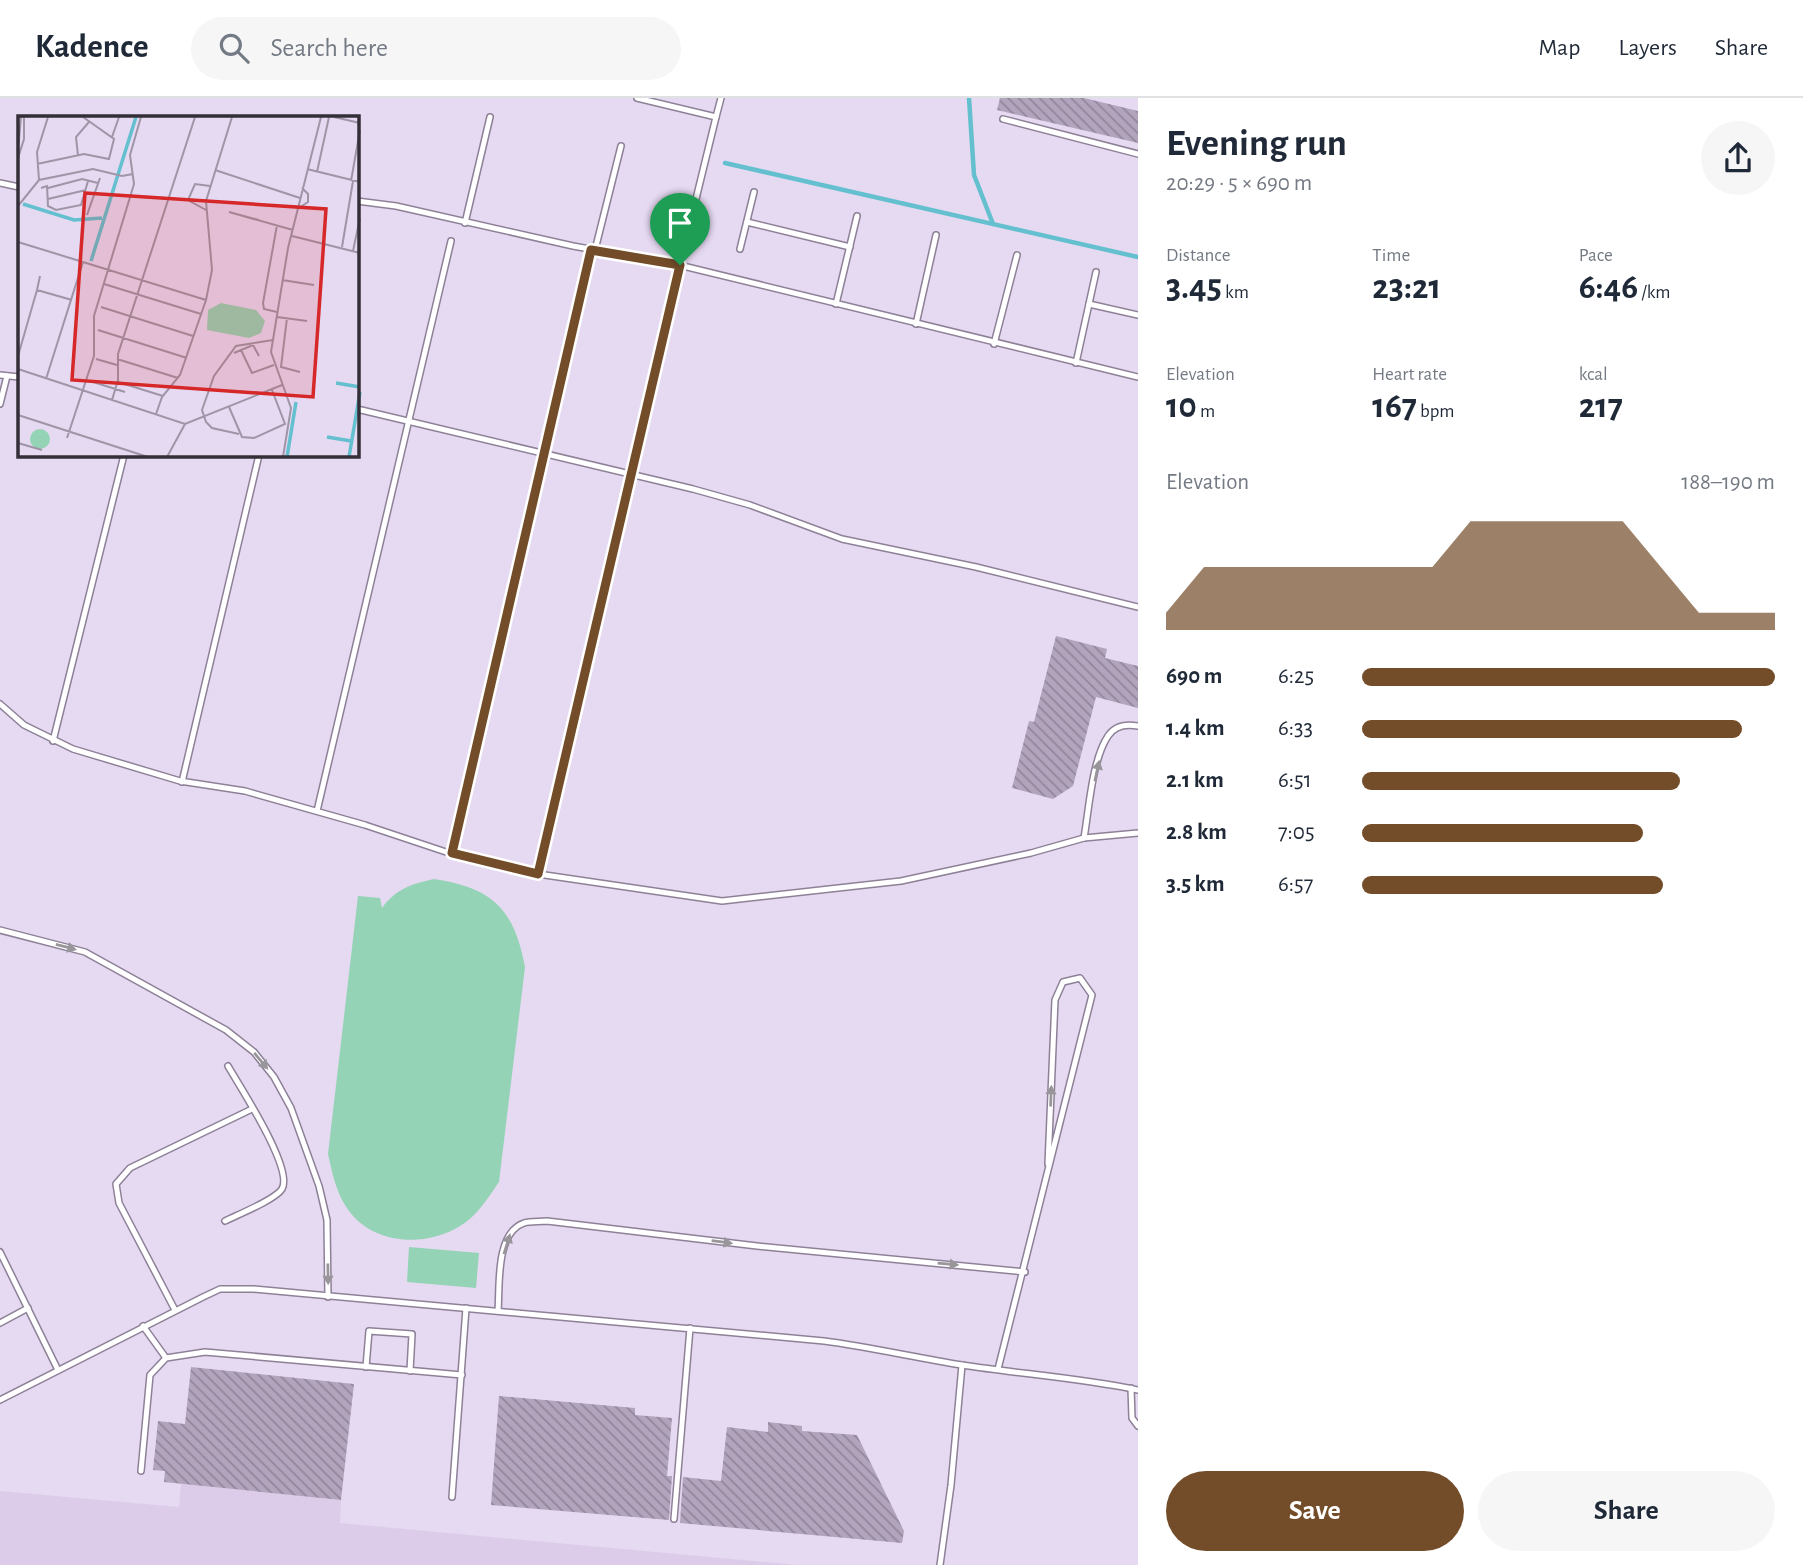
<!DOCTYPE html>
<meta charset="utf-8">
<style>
body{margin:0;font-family:"Alegreya Sans",sans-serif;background:#f6f6f7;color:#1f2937;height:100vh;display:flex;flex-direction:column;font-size:26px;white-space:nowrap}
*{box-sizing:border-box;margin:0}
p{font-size:23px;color:#747a83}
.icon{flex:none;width:38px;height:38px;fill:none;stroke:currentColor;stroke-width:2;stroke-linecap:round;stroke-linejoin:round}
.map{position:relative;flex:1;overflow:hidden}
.side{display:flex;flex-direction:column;background:#fff;width:665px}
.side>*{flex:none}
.pin{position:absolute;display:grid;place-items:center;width:60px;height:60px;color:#fff;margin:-72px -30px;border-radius:50% 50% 50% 0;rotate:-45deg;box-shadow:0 0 7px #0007}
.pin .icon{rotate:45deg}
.round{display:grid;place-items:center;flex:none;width:74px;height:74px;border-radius:37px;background:#f6f6f7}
.headline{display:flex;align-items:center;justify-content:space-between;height:119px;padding:0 28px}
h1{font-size:38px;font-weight:600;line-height:52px}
.stats{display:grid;grid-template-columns:repeat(3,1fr);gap:10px;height:119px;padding:7px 28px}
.stats div{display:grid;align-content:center}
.stats b{font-size:35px;font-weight:600}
.stats small{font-size:19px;font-weight:400}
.stats p{font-size:19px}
.chart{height:196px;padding:14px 28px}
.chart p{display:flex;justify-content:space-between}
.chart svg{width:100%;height:126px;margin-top:7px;fill:#734d29;opacity:.7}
.primary-button{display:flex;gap:14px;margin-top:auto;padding:14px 28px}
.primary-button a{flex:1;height:80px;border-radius:42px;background:#734d29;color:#fff;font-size:28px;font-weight:600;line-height:80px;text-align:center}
.primary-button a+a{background:#f6f6f7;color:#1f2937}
ul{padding:0 28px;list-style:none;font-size:23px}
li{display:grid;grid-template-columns:112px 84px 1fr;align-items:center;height:52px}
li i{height:18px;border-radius:9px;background:#734d29}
header{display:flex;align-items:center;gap:42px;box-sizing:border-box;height:98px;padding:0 35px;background:#fff;border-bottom:2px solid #e0e1e3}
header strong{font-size:33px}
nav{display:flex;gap:38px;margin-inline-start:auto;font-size:24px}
.search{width:490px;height:63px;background:#f6f6f7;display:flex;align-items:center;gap:18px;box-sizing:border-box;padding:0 24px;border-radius:38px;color:#747a83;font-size:26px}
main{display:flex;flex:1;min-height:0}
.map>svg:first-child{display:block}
.built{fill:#dcccea}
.pitch{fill:#95d3b6}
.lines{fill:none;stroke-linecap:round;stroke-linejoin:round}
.stream{stroke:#64c0cf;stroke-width:4.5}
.building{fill:url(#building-back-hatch)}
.lane-casing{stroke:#8d8197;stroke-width:8}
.lane{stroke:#fff;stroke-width:5}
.oneway{fill:#99969b}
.route-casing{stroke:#fff;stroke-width:14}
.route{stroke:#734d29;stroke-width:9}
.inset-river{fill:none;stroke:#64c0cf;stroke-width:3.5}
.inset-road{fill:none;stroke:#9e95a7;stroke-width:2}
.view{fill:#d62828;fill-opacity:0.15;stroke:#d62828;stroke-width:3.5}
.inset-edge{fill:none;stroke:#332e37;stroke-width:3.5}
</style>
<header>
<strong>Kadence</strong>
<div class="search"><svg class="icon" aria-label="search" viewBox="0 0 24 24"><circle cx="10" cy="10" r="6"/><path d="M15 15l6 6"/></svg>Search here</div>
<nav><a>Map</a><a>Layers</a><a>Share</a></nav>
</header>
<main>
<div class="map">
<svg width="1138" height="1467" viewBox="0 0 1138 1467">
<defs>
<pattern id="building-back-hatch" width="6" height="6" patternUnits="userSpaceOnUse" patternTransform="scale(1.75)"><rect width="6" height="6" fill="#b1a4bc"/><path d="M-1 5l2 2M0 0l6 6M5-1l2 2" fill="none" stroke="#91869a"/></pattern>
</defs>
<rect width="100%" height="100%" fill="#e6d9f2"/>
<!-- built -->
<polygon class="built" points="181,1385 341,1402 340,1425 796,1467 0,1467 0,1393 179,1409"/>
<!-- pitch -->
<g class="pitch">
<path d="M 434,781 C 493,790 514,811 525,869 L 499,1084 C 488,1100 477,1118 460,1128 C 423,1151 368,1146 345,1107 C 335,1091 332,1073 328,1056 L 358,798 L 380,800 L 382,810 C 396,791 411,786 434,781 Z"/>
<polygon points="409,1149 479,1155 476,1190 407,1184"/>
</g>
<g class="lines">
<!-- stream -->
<g class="stream">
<polyline points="969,0 974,77 993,126"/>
<polyline points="725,65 1138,159"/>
</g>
</g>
<!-- building -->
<g class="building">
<polygon points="1000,0 1084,0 1138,13 1138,45 997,12"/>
<polygon points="1056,538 1107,551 1105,560 1138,568 1138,610 1096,599 1073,688 1053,701 1012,690 1029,623 1034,624"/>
<polygon points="191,1269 354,1286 341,1402 164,1384 165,1373 153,1372 158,1323 185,1326"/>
<polygon points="499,1298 635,1310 635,1317 672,1320 667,1378 672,1378 669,1422 491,1407"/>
<polygon points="768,1324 802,1328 802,1333 857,1337 904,1433 902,1445 680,1425 683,1379 721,1383 727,1329 768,1334"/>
</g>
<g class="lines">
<defs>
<g id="lane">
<polyline points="716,19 721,0"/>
<polyline points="1003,21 1138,56"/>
<polyline points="0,85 19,89"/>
<polyline points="357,103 396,108 573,148 679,167 1138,279"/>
<polyline points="747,124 850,149"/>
<polyline points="465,125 490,19"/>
<polyline points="740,151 754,94"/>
<polyline points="595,152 621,48"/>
<polyline points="836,206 857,118"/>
<polyline points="1089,206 1138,217"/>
<polyline points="916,226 936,137"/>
<polyline points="994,246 1017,157"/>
<polyline points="1076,265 1096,174"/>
<polyline points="0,277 19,279"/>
<polyline points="0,306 7,278"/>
<polyline points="357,311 693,391 750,407 842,441 976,469 1138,509"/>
<polyline points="0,606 24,627 73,651 180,683 245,693 365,727 446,754 538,776 722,803 901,783 1031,755 1084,740 1138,735"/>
<polyline points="53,643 124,357"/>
<polyline points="182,684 259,357"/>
<polyline points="317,713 451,143"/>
<path d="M 1084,740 C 1089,711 1092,662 1108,638 C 1115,627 1127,626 1138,628"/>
<polyline points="452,755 591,152"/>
<polyline points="538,776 629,375 716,19 637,0"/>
<polyline points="0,832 85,854 226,932 254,954 274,979 291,1010 319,1088 327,1122 328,1199"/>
<path d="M 225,1123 C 237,1117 275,1102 282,1091 C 294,1071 240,989 228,968"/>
<polyline points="0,1154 57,1270"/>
<polyline points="175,1212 119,1105 116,1086 130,1070 252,1011"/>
<path d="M 498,1213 C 500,1188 495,1135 524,1125 C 531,1123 540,1124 547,1123 L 757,1148 L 1025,1174"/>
<polyline points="0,1225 28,1210"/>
<polyline points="143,1228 166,1260"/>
<polyline points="366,1269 369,1233 412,1236 410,1273"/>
<polyline points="998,1271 1092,897 1080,880 1063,884 1055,902 1048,1066"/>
<polyline points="1131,1290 1132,1320 1138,1328"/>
<path d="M 0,1302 L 203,1199 L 220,1191 L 253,1191 L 824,1243 C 871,1249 916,1260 962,1267 C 1021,1276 1080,1280 1138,1292"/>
<polyline points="141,1373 150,1277 166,1260 205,1254 462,1277"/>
<polyline points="452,1399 466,1210"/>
<polyline points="674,1421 690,1230"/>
<polyline points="940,1467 951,1387 962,1267"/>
</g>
</defs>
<!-- lane casing -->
<use href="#lane" class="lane-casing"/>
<!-- lane -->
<use href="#lane" class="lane"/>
</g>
<!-- one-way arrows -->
<defs><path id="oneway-solid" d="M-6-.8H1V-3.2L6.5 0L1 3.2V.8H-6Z" transform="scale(1.75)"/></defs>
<g class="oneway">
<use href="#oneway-solid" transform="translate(1097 673) rotate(-78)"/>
<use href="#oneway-solid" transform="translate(66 849) rotate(15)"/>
<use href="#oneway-solid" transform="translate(261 963) rotate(50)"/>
<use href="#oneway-solid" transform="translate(1051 998) rotate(-88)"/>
<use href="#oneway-solid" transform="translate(722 1144) rotate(7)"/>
<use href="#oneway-solid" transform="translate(507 1146) rotate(-73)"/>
<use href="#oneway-solid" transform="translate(948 1166) rotate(5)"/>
<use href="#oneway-solid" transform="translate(328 1176) rotate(89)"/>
</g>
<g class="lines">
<defs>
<polygon id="route" points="591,152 680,167 538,776 452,755"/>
</defs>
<!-- route casing -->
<use href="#route" class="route-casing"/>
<!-- route -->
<use href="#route" class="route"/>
</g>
<!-- overview -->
<g transform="translate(18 18)">
<rect width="341" height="341" fill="#e6d9f2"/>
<path d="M12 323a10 10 0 1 1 20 0a10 10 0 1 1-20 0Z" fill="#95d3b6"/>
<path d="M 203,187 L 238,194 L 247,205 L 243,217 L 231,222 L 189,214 L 190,194 Z" fill="#95d3b6"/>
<path class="inset-river" d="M 5,88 L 56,104 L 84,102M 73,145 L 118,1M 318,267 L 342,271M 309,321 L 333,325M 269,341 L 278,286M 331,341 L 342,276"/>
<path class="inset-road" d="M 316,1 L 342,7M 94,21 L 101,1M 0,35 L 3,1M 60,40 L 58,21 L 71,6M 0,42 L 6,23 L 6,1M 19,48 L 66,38 L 91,43 L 96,23 L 65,1M 289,53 L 342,66M 197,54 L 282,82M 299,56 L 311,1M 21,64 L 19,36 L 30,1M 333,65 L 342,14M 23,72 L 29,70 L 30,90 L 38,94 L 63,89 L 70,65M 30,72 L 64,63 L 80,67M 30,83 L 68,74M 0,90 L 21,64 L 75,53 L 104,60 L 115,58M 279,93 L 290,86 L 290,78 L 284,72M 188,94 L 170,84 L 177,68 L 192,70M 69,99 L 82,62M 241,104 L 211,96 L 275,114M 259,109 L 245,187 L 246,193 L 259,196M 274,120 L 342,137M 0,126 L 65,146M 324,131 L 335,65M 335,135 L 342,102M 22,160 L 19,174 L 54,184M 264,164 L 296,169M 86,168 L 183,198M 83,191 L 175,220M 259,201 L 289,205M 269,202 L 263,251 L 282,256M 80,214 L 169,242M 223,234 L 234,257 L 256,249M 216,237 L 235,229 L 241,240M 0,240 L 19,174M 78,243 L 99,249M 99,243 L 160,262M 0,253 L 167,308 L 264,269M 28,263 L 65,146 L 188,184M 72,265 L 107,276M 100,266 L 145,280M 94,284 L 100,264 L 100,238 L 177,1M 211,291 L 224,321 L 236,322 L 267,308 L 254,274M 138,298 L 144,281 L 162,259 L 188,184 L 194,154 L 188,85 L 214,1M 0,299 L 130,341M 221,318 L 194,312 L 188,306 L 184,294 L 196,260 L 218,230 L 255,224M 49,322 L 76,240 L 76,200 L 116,68 L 112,39 L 123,1M 0,327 L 24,334M 149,341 L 167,308M 265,341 L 273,292 L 253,236 L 270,132 L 303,1"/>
<path class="view" d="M 67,77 L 308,93 L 295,281 L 54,264 Z"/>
<rect width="341" height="341" class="inset-edge"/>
</g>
</svg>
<div class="pin" style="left:680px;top:167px;background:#1e9e55"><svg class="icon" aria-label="arrive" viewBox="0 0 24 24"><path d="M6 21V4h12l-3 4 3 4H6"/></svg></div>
</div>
<section class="side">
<div class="headline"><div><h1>Evening run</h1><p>20:29 · 5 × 690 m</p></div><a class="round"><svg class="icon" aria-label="share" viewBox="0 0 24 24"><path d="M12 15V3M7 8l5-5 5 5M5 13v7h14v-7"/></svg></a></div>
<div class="stats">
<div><p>Distance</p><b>3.45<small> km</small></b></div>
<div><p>Time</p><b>23:21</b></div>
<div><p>Pace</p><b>6:46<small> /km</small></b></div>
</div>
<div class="stats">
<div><p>Elevation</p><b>10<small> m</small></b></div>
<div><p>Heart rate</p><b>167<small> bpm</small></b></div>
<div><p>kcal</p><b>217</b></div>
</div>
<div class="chart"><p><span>Elevation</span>188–190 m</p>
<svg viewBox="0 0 160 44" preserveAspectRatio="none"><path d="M0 44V38L10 22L20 22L30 22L40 22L50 22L60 22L70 22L80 6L90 6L100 6L110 6L120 6L130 22L140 38L150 38L160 38V44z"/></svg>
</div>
<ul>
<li><b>690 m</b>6:25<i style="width:100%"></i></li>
<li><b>1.4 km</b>6:33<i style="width:92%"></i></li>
<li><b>2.1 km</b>6:51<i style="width:77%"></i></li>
<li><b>2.8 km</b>7:05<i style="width:68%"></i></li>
<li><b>3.5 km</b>6:57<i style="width:73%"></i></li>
</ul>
<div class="primary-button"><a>Save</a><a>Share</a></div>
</section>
</main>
